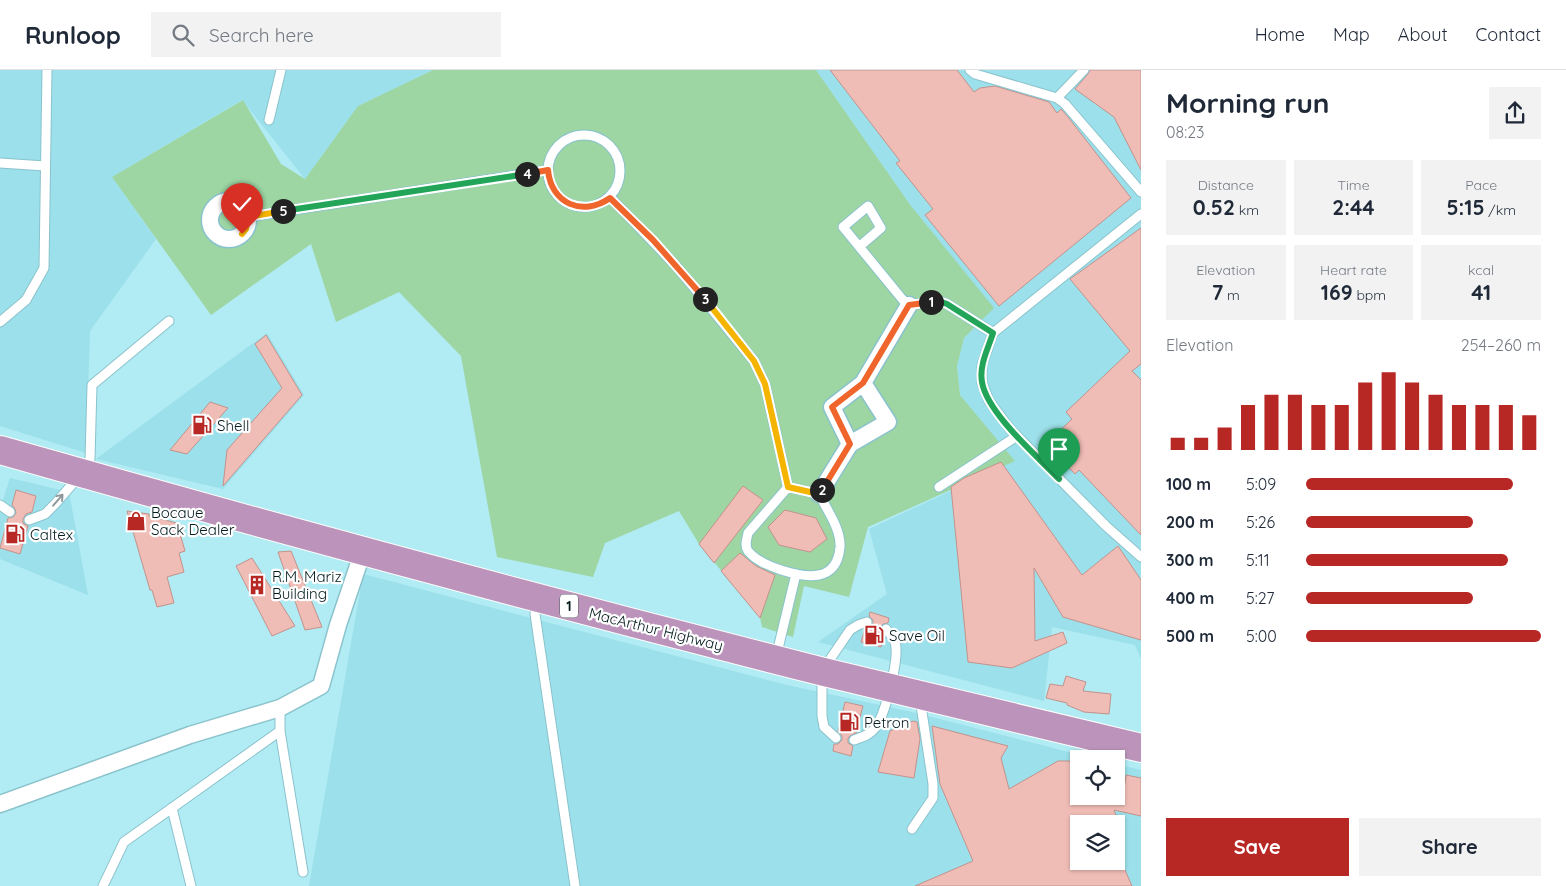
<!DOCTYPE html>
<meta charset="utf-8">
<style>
body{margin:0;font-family:Quicksand,sans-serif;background:#f2f2f3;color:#1f2937;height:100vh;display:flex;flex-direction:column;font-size:19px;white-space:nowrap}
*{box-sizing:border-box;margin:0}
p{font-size:16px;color:#747a83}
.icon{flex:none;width:28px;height:28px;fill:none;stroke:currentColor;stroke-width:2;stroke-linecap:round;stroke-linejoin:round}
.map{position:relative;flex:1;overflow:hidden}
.sheet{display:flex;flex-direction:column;background:#fff;width:425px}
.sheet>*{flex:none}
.buttons{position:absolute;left:1070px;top:680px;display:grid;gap:10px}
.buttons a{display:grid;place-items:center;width:55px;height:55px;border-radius:0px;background:#fff;box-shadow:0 1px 4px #0004;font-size:25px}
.pin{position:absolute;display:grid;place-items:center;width:42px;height:42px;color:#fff;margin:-51px -21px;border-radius:50% 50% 50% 0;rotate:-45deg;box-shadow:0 0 5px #0007}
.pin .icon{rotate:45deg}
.km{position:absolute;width:25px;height:25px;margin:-12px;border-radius:50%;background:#222;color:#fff;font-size:14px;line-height:25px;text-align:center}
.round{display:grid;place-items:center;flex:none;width:52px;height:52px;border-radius:0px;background:#f2f2f3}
.overview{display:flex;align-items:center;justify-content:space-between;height:85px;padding:0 25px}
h1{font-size:28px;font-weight:700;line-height:38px}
.figures{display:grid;grid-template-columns:repeat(3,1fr);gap:8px;height:85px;padding:5px 25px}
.figures div{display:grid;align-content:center;border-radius:0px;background:#f2f2f3;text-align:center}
.figures b{font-size:21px;font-weight:700}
.figures small{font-size:14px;font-weight:400}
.figures p{font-size:14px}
.chart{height:140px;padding:10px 25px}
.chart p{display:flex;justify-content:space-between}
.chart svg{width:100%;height:90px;margin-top:5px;stroke:#b72724;stroke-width:6}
.cta{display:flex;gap:10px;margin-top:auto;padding:10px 25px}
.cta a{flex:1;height:58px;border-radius:0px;background:#b72724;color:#fff;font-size:20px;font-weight:700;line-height:58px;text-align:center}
.cta a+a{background:#f2f2f3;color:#1f2937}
ul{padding:0 25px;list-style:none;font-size:16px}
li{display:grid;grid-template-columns:80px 60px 1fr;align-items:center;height:38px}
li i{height:12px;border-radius:6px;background:#b72724}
header{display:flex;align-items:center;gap:30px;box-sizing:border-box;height:70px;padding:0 25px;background:#fff;border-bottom:1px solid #e0e1e3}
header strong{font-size:24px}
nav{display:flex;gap:28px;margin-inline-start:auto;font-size:18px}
.search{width:350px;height:45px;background:#f2f2f3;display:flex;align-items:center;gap:12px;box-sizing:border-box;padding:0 18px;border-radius:0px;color:#747a83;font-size:19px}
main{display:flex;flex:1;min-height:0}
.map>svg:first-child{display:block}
.built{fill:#9be0ea;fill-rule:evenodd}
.green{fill:#9dd5a3}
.building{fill:#f0bdb6;stroke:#c3928c}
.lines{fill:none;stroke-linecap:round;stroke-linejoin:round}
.service-casing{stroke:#8ac3cc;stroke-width:11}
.minor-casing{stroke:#8ac3cc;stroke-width:19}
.trunk-casing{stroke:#fff;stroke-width:30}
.service{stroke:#fff;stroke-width:9}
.minor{stroke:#fff;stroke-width:16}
.trunk{stroke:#bc94bb;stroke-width:28}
.oneway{stroke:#8e989a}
.split-1-casing{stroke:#fff;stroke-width:10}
.split-2-casing{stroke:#fff;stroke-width:10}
.split-3-casing{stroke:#fff;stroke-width:10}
.split-4-casing{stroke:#fff;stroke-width:10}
.split-5-casing{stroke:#fff;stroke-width:10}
.split-6-casing{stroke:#fff;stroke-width:10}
.split-1{stroke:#22a559;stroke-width:6}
.split-2{stroke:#f0652b;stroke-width:6}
.split-3{stroke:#f5b400;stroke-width:6}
.split-4{stroke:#f0652b;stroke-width:6}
.split-5{stroke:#22a559;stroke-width:6}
.split-6{stroke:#f5b400;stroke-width:6}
.labels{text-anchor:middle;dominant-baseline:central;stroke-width:4.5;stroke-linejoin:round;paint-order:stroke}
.shield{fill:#fff;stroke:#4f5f62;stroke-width:1}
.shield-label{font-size:14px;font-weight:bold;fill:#041b1e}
.poi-label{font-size:15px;fill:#041b1e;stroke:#fff;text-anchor:start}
.street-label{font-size:15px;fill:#041b1e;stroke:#fff}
</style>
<header>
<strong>Runloop</strong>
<div class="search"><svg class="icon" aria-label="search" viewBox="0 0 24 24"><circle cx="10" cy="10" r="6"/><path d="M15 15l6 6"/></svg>Search here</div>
<nav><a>Home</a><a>Map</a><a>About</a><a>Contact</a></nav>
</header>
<main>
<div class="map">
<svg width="1141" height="816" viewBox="0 0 1141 816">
<rect width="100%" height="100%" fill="#b1ebf3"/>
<!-- built -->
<g class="built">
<polygon points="0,0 433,0 358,36 305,109 242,30 112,107 156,169 90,261 86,383 0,356"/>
<polygon points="816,0 1141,0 1141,589 1135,575 1052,557 1044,631 818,572 887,524 869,459 1015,391 960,325 957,296 964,268 993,238 911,136"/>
<polygon points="267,263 304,325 223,419 96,389"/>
<polygon points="10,408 69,422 88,525 0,489 0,439"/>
<path d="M 363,504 L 787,615 L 912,642 L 1096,689 L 1079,689 L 1079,726 L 1116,726 L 1116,694 L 1141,700 L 1141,816 L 309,816 ZM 1079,754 L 1116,754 L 1116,791 L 1079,791 Z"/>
</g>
<!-- green -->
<polygon class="green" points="433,0 816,0 911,136 994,238 964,268 957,296 960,325 1015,391 868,457 849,527 804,516 793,567 762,557 760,547 699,474 679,441 605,473 593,507 497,487 461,286 399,222 336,252 311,174 211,245 112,107 243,30 281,94 305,109 358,36"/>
<!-- building -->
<g class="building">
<polygon points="830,0 957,0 974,22 980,18 995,16 1049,32 1057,43 1061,39 1068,47 1131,128 999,236 925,145 933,139 896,93 900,91"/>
<polygon points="1090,0 1141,0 1141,100 1114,47 1075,19 1088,4"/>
<polygon points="1141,158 1141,294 1132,301 1141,310 1141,465 1079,400 1075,404 1046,374 1072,349 1066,342 1130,281 1070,209"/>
<polygon points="266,265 302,325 223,416 227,380 282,318 255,274"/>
<polygon points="210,332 228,338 187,384 170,380"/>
<polygon points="1001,392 1082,505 1118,476 1141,510 1141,570 1063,547 1034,498 1035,571 1063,562 1067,573 1012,598 968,592 951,417 964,408"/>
<polygon points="743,416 763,430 714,493 699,474"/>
<polygon points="16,420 36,426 32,442 26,444 23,449 23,453 28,456 20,484 0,478 8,448 13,447 16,443 15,439 12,435"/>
<polygon points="785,440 816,448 827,469 810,482 779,475 768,457"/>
<polygon points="127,441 149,444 149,446 177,453 185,481 179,483 184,502 167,507 174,533 157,537 152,520 150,520"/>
<polygon points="291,481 322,557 305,560 278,482"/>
<polygon points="740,483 756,496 775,505 760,548 721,501"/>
<polygon points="252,488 295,556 272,566 236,496"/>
<polygon points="870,542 889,548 888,553 883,554 880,557 880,560 884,566 881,577 861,572 865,559 871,556 873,554 873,550 869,546"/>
<polygon points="1066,606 1086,612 1083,621 1111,624 1109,644 1084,642 1067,635 1067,633 1046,628 1050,614 1063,616"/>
<polygon points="845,632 863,636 856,663 850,666 848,668 848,673 853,676 851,686 833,681 834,674 838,674 842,670 842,666 838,661"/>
<polygon points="913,651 917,652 920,669 914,708 878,702 890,661"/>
<polygon points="932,656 1008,676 1001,688 1009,719 1058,691 1079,691 1079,726 1123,726 1126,705 1141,708 1141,746 1114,740 1119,754 1079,754 1079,791 1121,791 1132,816 915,816 973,791 940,714"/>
</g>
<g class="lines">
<defs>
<g id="service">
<polyline points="970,0 975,4 1057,28 1065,34 1141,122"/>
<polyline points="1057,28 1084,0"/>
<polyline points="269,50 281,0"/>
<circle cx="584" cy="101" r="36"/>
<polyline points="0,93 45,96"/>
<polyline points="610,127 677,197 754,291 765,314 788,417"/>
<polyline points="1141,144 993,263 982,295 982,313 989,331 1010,359 1106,456 1141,487"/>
<polyline points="248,147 548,100"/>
<polyline points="860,176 881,158 868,136 843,157 903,230 909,235 939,231 947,234 993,263"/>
<polyline points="0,252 26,230 44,198 47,0"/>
<path d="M 788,417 L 819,424 C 827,440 841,459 840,477 C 837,513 806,508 781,500 C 770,496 756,491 748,481 C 744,475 747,469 748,463 Z"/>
<polyline points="939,417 1017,366"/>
<polyline points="0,435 10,442"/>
<polyline points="29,450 45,444 55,434 82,403 90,389 92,315 169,251"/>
<polyline points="538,531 535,544 575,816"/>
<polyline points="776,587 796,504"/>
<polyline points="280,661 303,802"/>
<polyline points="836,668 824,657 822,646 822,601 850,560 858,555 867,552"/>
<path d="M 854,670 C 862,667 870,665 875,658 C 885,646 900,587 895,572 C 893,567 889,563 886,559"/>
<polyline points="912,759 933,728 933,714 920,629"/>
<polyline points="103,816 124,772 172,738"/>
<polyline points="191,816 172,738 280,661 280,638"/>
</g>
<g id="minor">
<circle cx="229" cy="150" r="19"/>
<polyline points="850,374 832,337 863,313 909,235"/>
<polyline points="819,424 850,374 888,352 863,313"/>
<polyline points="0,734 190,665 280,638 321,616 338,555 363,481"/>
</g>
<path id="trunk" d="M 0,380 C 274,458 548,532 824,602 C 929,628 1035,653 1141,678"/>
</defs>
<!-- service casing -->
<use href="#service" class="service-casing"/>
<!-- minor casing -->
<use href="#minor" class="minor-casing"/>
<!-- trunk casing -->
<use href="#trunk" class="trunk-casing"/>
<!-- service -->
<use href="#service" class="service"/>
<!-- minor -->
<use href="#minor" class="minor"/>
<!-- trunk -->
<use href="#trunk" class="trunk"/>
</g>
<!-- one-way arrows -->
<defs><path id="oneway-shaft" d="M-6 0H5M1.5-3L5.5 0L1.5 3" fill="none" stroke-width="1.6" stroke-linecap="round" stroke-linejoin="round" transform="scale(1.25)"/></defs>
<use class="oneway" href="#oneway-shaft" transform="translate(58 430) rotate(-49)"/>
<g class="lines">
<defs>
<path id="split-1" d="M 931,232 L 939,231 L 947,234 L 993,263 C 988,279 979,295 982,312 C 987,343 1037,386 1059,409"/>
<polyline id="split-2" points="822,420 850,374 832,337 863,313 909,235 931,232"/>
<polyline id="split-3" points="705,229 754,291 765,314 788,417 819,424 822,420"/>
<path id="split-4" d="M 527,104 L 548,100 C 551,134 583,147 610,128 L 653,170 L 705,229"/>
<polyline id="split-5" points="283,141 527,104"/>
<polyline id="split-6" points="242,164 246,159 248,147 283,141"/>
</defs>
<!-- split-1 casing -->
<use href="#split-1" class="split-1-casing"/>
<!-- split-2 casing -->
<use href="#split-2" class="split-2-casing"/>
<!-- split-3 casing -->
<use href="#split-3" class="split-3-casing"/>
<!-- split-4 casing -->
<use href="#split-4" class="split-4-casing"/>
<!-- split-5 casing -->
<use href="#split-5" class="split-5-casing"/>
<!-- split-6 casing -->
<use href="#split-6" class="split-6-casing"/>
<!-- split-1 -->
<use href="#split-1" class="split-1"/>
<!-- split-2 -->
<use href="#split-2" class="split-2"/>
<!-- split-3 -->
<use href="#split-3" class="split-3"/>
<!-- split-4 -->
<use href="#split-4" class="split-4"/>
<!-- split-5 -->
<use href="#split-5" class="split-5"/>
<!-- split-6 -->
<use href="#split-6" class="split-6"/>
</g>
<!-- icons -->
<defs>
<symbol id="fuel-bare" viewBox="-9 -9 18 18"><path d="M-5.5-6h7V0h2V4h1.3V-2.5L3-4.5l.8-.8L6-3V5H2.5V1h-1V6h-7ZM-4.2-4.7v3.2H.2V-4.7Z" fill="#b72724" stroke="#fff" stroke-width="2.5" paint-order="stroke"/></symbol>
<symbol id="shop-bare" viewBox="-9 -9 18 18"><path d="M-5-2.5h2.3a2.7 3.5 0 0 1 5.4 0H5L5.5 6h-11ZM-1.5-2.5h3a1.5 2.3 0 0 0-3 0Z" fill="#b72724" stroke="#fff" stroke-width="2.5" paint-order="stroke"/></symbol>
<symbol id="building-bare" viewBox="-9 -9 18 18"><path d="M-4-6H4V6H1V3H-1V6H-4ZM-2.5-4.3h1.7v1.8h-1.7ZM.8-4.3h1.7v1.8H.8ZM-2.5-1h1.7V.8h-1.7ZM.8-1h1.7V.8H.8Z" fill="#b72724" stroke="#fff" stroke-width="2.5" paint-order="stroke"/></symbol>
</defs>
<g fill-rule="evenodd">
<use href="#fuel-bare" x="188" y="341" width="28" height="28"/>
<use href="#shop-bare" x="122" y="437" width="28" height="28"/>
<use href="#fuel-bare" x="1" y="450" width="28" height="28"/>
<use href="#building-bare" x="243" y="501" width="28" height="28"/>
<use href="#fuel-bare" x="860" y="551" width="28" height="28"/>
<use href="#fuel-bare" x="835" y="638" width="28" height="28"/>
</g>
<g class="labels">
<!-- shield labels -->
<rect class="shield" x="560" y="524.5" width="18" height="23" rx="4"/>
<g class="shield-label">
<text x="569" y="536">1</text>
</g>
<!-- poi labels -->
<g class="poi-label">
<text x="217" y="355">Shell</text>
<text x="151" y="442">Bocaue<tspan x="151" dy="17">Sack Dealer</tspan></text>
<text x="30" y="464">Caltex</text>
<text x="272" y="506">R.M. Mariz<tspan x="272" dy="17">Building</tspan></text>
<text x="889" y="565">Save Oil</text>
<text x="864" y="652">Petron</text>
</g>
<!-- street labels -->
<g class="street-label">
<text transform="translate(656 559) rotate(14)">MacArthur Highway</text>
</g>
</g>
</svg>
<div class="buttons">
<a><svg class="icon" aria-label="locate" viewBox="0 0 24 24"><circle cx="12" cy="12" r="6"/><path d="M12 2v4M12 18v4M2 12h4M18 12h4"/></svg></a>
<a><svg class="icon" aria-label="layers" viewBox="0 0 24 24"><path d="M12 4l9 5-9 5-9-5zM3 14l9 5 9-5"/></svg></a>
</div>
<div class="pin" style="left:1059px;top:409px;background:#1e9e55"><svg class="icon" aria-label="arrive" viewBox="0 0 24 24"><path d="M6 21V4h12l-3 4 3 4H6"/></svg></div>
<div class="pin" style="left:242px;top:164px;background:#d93025"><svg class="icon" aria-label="check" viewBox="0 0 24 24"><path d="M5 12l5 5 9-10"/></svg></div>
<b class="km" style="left:931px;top:232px">1</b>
<b class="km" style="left:822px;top:420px">2</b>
<b class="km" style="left:705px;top:229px">3</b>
<b class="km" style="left:527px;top:104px">4</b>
<b class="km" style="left:283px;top:141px">5</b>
</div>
<section class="sheet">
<div class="overview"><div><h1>Morning run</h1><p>08:23</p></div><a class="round"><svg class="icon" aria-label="share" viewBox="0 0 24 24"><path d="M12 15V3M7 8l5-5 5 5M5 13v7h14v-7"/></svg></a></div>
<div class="figures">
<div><p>Distance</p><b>0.52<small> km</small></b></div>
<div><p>Time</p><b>2:44</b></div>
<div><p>Pace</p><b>5:15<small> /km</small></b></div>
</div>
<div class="figures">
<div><p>Elevation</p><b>7<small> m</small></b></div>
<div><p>Heart rate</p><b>169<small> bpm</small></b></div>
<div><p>kcal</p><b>41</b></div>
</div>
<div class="chart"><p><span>Elevation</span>254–260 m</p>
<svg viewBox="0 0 160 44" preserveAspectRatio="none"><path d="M5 44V38M15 44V38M25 44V33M35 44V22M45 44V17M55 44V17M65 44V22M75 44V22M85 44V11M95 44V6M105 44V11M115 44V17M125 44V22M135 44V22M145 44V22M155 44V27"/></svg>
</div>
<ul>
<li><b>100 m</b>5:09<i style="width:88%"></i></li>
<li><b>200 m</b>5:26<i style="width:71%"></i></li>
<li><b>300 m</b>5:11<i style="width:86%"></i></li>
<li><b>400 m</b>5:27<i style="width:71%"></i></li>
<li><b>500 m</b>5:00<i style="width:100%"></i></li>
</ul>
<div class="cta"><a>Save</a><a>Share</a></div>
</section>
</main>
